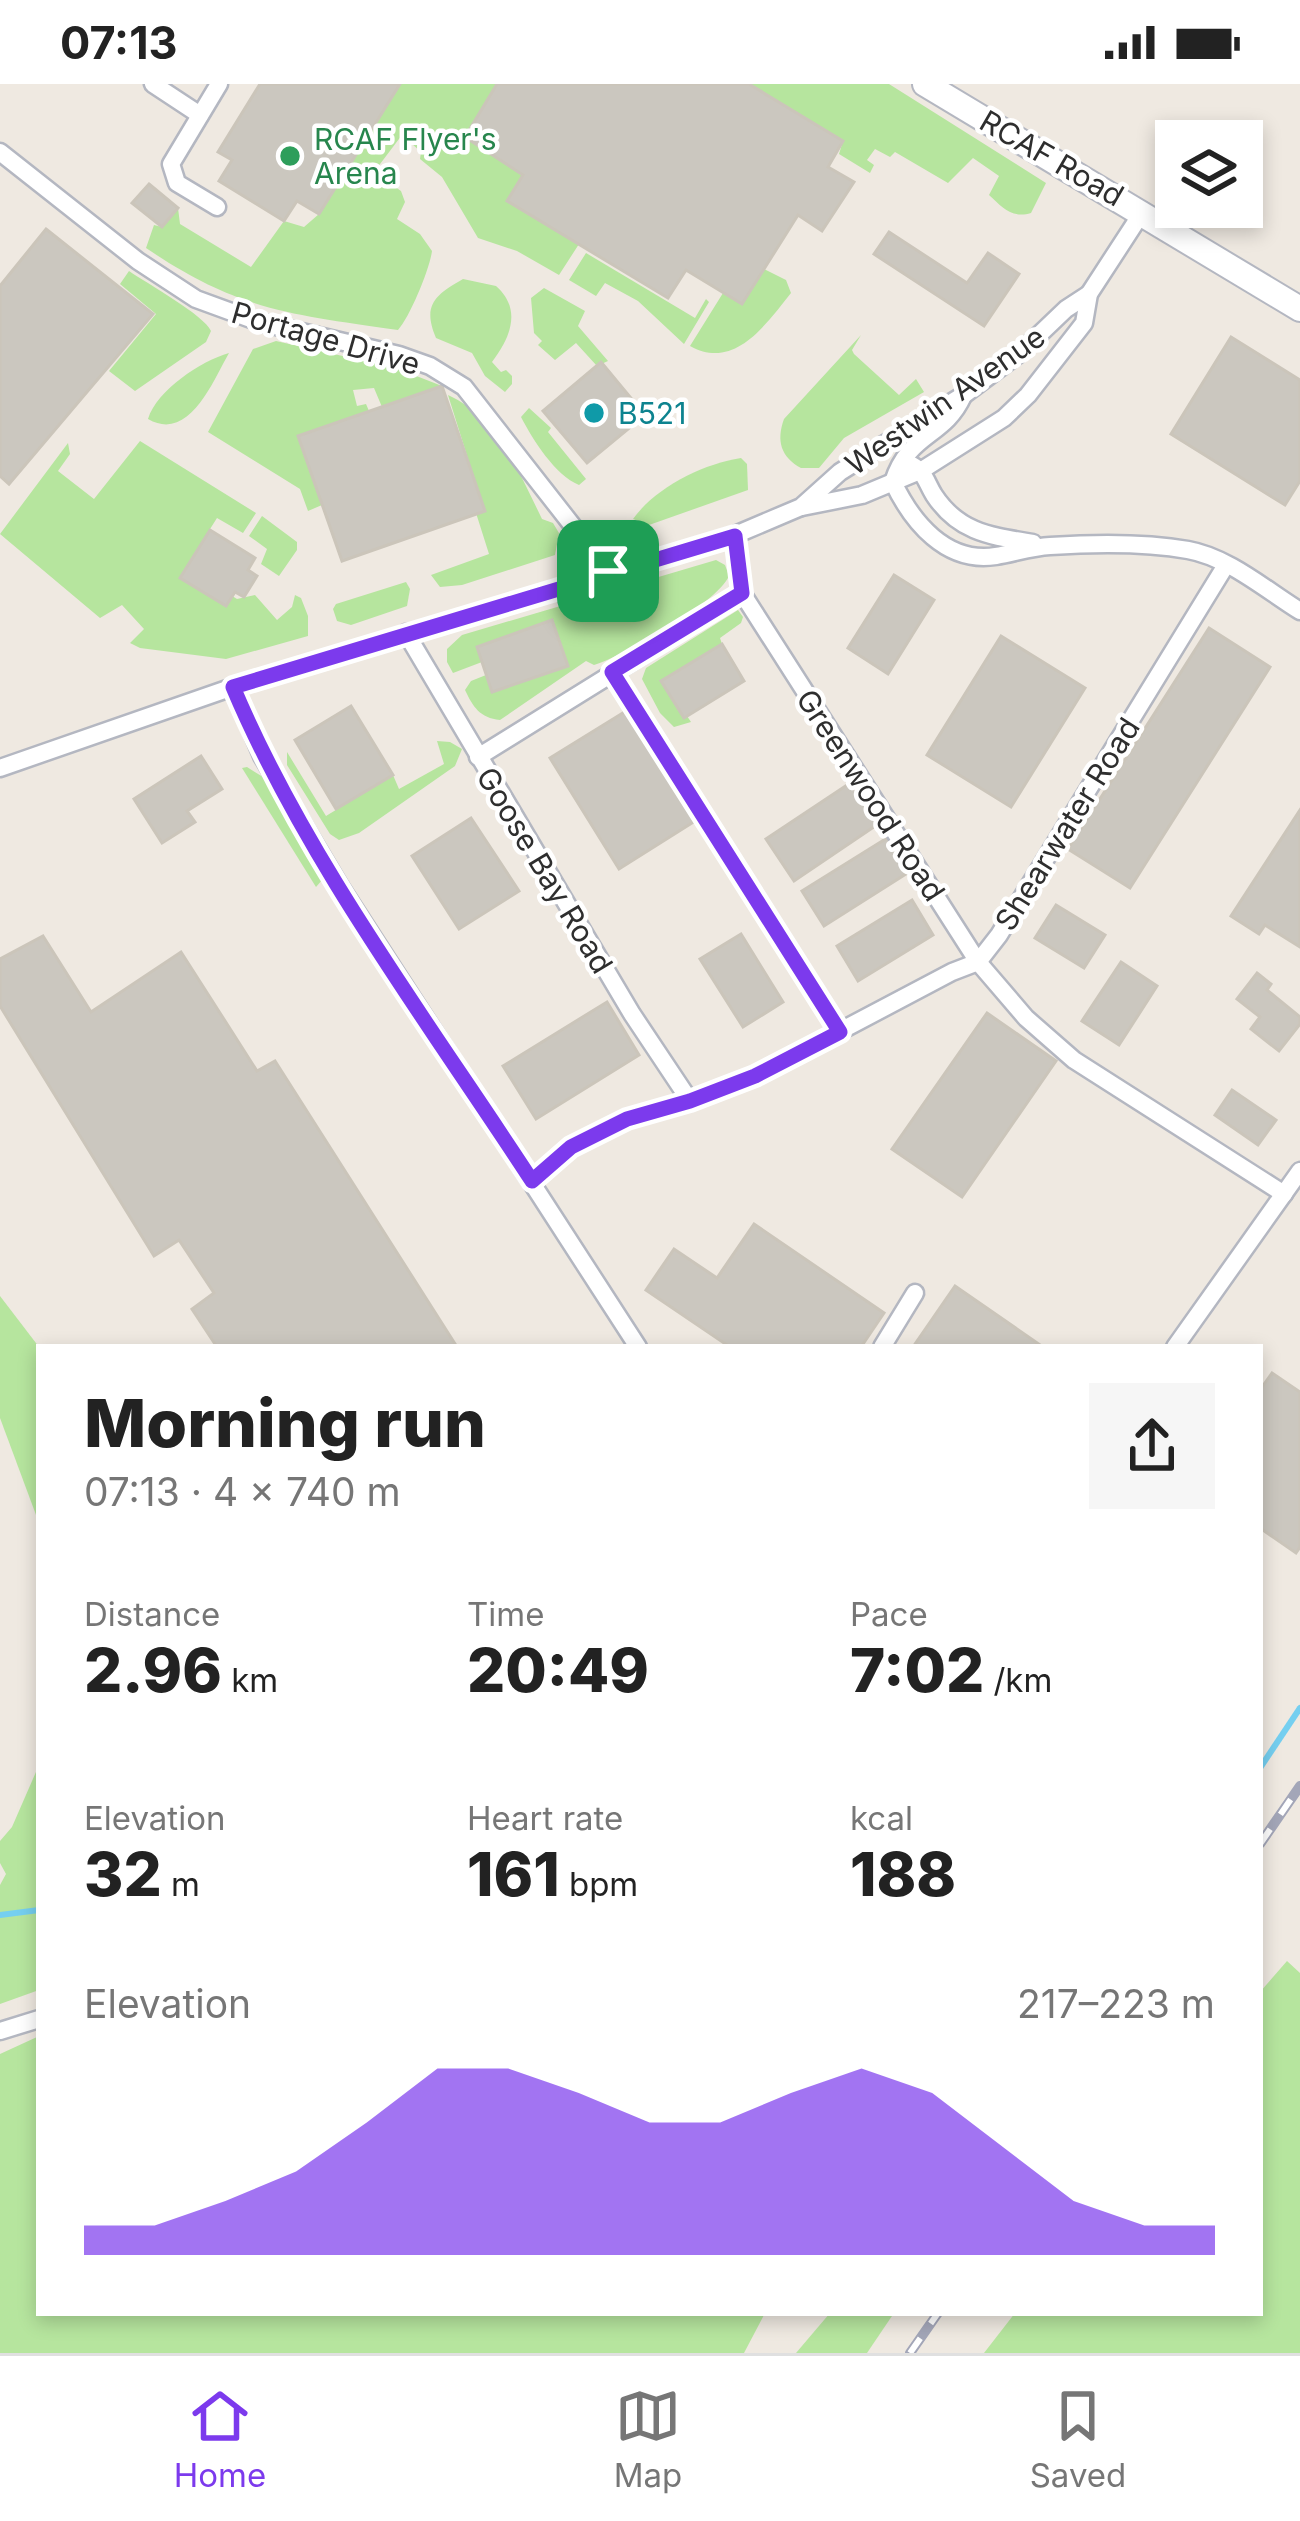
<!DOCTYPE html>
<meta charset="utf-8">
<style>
body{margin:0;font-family:Inter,sans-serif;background:#f6f6f6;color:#222;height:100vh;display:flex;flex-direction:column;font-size:45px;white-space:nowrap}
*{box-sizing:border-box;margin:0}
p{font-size:39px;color:#767676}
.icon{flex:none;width:66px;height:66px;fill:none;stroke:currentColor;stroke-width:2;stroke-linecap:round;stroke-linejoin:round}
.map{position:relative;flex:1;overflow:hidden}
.sheet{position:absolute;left:36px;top:1260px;width:1227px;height:972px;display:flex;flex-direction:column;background:#fff;border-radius:0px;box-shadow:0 6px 18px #0003}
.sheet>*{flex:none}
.buttons{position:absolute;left:1155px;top:36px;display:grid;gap:24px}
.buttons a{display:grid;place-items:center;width:108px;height:108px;border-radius:0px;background:#fff;box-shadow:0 6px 18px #0003;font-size:60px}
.pin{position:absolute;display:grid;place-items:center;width:102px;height:102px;color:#fff;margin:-51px;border-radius:24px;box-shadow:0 6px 18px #0006}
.round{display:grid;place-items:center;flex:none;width:126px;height:126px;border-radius:0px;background:#f6f6f6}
.head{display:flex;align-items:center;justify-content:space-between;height:204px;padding:0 48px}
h1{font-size:66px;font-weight:800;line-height:90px}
.figures{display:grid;grid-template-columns:repeat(3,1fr);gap:18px;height:204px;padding:12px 48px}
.figures div{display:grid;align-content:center}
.figures b{font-size:60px;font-weight:800}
.figures small{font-size:33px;font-weight:400}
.figures p{font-size:33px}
.chart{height:336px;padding:24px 48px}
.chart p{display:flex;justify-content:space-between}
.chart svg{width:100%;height:216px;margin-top:12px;fill:#7c3aed;opacity:.7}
.status{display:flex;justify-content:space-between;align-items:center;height:84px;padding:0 60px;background:#fff;direction:ltr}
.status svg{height:33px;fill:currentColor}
.tab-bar{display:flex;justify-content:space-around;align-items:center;height:168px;border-top:3px solid #e0e0e0;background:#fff;font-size:33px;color:#767676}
.tab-bar a{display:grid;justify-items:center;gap:6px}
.tab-bar .active{color:#7c3aed}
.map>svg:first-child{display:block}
.green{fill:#b6e59e}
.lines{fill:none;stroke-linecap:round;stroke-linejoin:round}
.stream{stroke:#75cff0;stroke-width:6}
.building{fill:#cbc7bf;stroke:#cbc5ba;stroke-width:3}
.minor-casing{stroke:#b4b7c1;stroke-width:21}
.secondary-casing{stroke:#b4b7c1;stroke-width:28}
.minor{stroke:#fff;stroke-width:16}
.secondary{stroke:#fff;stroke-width:24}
.rail-casing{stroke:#a3a6b8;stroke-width:10}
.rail{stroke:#fff;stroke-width:6;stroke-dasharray:18;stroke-linecap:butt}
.route-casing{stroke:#fff;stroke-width:24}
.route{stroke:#7c3aed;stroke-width:15}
.leisure-dot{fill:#2e9e5b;stroke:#fff;stroke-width:4.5}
.culture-dot{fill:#0f9aa8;stroke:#fff;stroke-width:4.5}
.labels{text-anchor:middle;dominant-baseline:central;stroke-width:9;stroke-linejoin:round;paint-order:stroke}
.leisure-label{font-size:30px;fill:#27864d;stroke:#fff;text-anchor:start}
.street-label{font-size:30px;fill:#2e2e2e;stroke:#fff}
.culture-label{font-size:30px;fill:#0d838f;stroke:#fff;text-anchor:start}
</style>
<div class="status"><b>07:13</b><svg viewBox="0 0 49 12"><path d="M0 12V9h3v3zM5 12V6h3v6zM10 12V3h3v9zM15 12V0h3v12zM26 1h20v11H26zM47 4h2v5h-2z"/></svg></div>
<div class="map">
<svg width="1300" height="2269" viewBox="0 0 1300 2269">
<rect width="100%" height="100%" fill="#efe9e1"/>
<!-- green -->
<g class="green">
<path d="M 400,0 L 497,0 L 465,53 L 523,91 L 508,117 L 579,160 L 559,191 L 517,167 L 478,154 L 442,93 L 420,75 L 421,68 L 402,51 L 374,88 L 401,107 L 405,118 L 397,135 L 420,150 L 432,167 C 430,184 410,233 398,246 C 290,230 239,227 146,164 L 154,141 L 162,143 L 178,124 L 180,140 L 251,183 L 284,137 L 304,143 L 319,130 Z"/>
<path d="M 749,0 L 889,0 L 1046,99 L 1031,129 C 1012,135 1002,123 989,111 L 999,92 L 973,74 L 948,99 L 895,68 L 890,73 L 875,65 L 867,76 L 874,81 L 870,89 L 839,70 L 843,57 Z"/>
<polygon points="586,169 695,234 706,215 709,218 684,260 638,217 605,199 596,212 569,196"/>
<path d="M 764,185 L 786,196 L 791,209 C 766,240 735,287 690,262 L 723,209 L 742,219 Z"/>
<path d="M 129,187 C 148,200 204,231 211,247 L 206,258 L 135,307 L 109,287 L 156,230 L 120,200 Z"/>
<path d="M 463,195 L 496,202 C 522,225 511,253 492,278 L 501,288 L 506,286 L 512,292 L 512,300 L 505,308 L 485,292 L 472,269 L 436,254 C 422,221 435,211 463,195 Z"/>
<polygon points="544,204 585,227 578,242 608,277 597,282 576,259 555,276 538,261 542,257 534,249 531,214"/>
<path d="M 861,251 L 852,266 L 854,270 L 899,311 L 916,295 L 924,308 L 844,354 L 819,384 L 801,384 C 781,373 776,357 784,335 Z"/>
<polygon points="276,257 396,284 442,302 382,323 374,304 353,306 357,322 366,320 369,327 299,352 322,421 308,427 300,405 208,348 253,265"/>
<path d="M 229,269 C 213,297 189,359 148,335 C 157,306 201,277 229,269 Z"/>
<path d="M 448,311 C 497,333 520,390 542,435 L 553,439 L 559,449 L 555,471 L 462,501 L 440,503 L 431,491 L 489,470 L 476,429 L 484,426 Z"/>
<path d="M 529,324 L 551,344 L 548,348 L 586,395 L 579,401 C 555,391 533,356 521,333 Z"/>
<polygon points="140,357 256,429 243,449 217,434 186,483 237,515 255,511 277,536 292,523 295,511 301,514 308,532 308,552 226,575 140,564 130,559 144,545 122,521 100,534 0,450 68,359 70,370 58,387 94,415"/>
<path d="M 741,374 L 747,380 L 748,406 L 649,441 L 633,435 C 655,404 702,380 741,374 Z"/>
<polygon points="262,432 297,458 297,466 279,492 261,480 267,465 249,452"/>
<path d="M 716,476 L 725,481 L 729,492 C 716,520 626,571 594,581 L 586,577 L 500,636 C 480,634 473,623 465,606 L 471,597 L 486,591 L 482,578 L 453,589 L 447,578 L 447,565 L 462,551 Z"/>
<polygon points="406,498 410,505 407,522 351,541 337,537 333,525 336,520"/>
<polygon points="738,526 743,533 741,539 720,554 722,560 662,597 683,633 687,632 691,638 674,643 660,629 642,595 646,584"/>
<polygon points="437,657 450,658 462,665 455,682 359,749 339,756 330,750 287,681 287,668 326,732 393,691 399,705 444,680"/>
<polygon points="247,683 263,693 320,783 323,795 316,803 242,684"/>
<polygon points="0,1212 39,1263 39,1439 0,1334"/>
<polygon points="39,1681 39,1906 0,1920 0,1801 6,1790 0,1779 0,1757 12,1743"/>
<polygon points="1287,1877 1300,1889 1300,2269 984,2269 1015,2229 1260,2229 1260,1908"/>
<polygon points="37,1953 39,2229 765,2229 744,2269 0,2269 0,1970"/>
<polygon points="830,2229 894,2229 867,2269 796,2269"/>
</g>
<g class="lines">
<!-- stream -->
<g class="stream">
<polyline points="1260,1684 1300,1624"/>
<polyline points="0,1831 39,1826"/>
</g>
</g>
<!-- building -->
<g class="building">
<polygon points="260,0 400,0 319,130 297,117 284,137 219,97 232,76 218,68"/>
<polygon points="497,0 749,0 843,57 828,83 854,98 822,147 798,131 742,220 686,186 668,214 507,117 523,91 465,53"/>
<polygon points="149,100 178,124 162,143 132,119"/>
<polygon points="46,145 153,230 9,400 0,392 0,202"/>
<polygon points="889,148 967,199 988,169 1019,190 984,242 874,170"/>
<polygon points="1231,253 1300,296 1300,397 1285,421 1171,350"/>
<polygon points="601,278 645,331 587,379 543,327"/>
<polygon points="442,302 485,427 342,477 298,352"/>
<polygon points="210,446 255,474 248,486 257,492 244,513 235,508 226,522 180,494"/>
<polygon points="894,491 934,516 888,590 848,564"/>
<polygon points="552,536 568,582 492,608 477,563"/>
<polygon points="1209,544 1270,583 1130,804 1068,765"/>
<polygon points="1001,552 1085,604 1011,723 927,671"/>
<polygon points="722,560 744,597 684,634 661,597"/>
<polygon points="351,622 393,691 336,725 295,656"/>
<polygon points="626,627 695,737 619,785 550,674"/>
<polygon points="201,672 222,705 187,727 195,738 162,759 134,715"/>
<polygon points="850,699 878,740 794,797 766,755"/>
<polygon points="1300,726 1300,863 1265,841 1259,850 1231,832"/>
<polygon points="471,734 519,807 459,845 412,772"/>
<polygon points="887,754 909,788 824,842 802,807"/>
<polygon points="912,816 933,851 858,897 837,862"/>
<polygon points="1056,821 1105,851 1084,884 1035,854"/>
<polygon points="741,850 783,918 743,943 700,875"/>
<polygon points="43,852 91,928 181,868 257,987 275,977 457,1263 217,1263 192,1225 214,1209 179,1156 154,1172 0,922 0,875"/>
<polygon points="1121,878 1157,902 1119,961 1082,937"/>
<polygon points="1257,889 1271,900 1267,906 1300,933 1300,940 1279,967 1251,945 1260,933 1237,915"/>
<polygon points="607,918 639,971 536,1035 503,982"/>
<polygon points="987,929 1056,977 962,1113 892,1065"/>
<polygon points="1232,1006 1276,1036 1258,1061 1215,1031"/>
<polygon points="754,1140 884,1229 861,1263 730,1263 646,1206 674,1165 717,1194"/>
<polygon points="955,1202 1043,1263 913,1263"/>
<polygon points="1272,1289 1300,1308 1300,1463 1296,1469 1260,1444 1260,1306"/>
</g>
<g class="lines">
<defs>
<g id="minor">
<polyline points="153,0 200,31"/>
<polyline points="0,68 138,177 196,215 259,238 399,271 430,282 464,303 608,487"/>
<polyline points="217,123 177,99 171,80 219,0"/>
<path d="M 963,312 C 944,354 909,348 893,398 C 912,438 946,480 996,472 C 1014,469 1032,463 1050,462 C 1096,459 1143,458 1188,466 C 1228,473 1266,506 1300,527"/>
<path d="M 912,381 C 925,388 926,398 934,411 C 959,449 991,452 1033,459"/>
<polyline points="802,423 862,411 922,386 1004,334 1028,311 1084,239 1089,210 1143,127"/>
<polyline points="735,451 742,509 978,878 1026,934 1074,976 1284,1110"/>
<polyline points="406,549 632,930 690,1017"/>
<polyline points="612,588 840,948"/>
<polyline points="233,603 262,672 339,801 638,1263"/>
<polyline points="478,673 742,509"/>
<polyline points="0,684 233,603 735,451 801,423 840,388 965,310 1021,268 1066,225 1089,210"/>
<polyline points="532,1097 571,1063 627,1035 690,1017 755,992 952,888 978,878 999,851 1226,481"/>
<polyline points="882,1263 915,1209"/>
<polyline points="1175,1263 1300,1087"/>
<polyline points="0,1947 39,1935"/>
</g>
<polyline id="secondary" points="925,0 1300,225"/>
</defs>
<!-- minor casing -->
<use href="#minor" class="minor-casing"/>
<!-- secondary casing -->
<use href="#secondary" class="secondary-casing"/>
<!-- minor -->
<use href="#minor" class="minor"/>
<!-- secondary -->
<use href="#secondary" class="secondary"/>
<defs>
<g id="rail">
<polyline points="1260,1760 1300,1702"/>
<polyline points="910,2269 938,2229"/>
</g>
</defs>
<!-- rail casing -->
<use href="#rail" class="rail-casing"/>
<!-- rail -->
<use href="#rail" class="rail"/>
</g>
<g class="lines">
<defs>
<path id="route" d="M 735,452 L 742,509 L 612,588 L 840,948 L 755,992 L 690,1017 L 627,1035 L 571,1063 L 532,1097 C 429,939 306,776 233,603 Z"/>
</defs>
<!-- route casing -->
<use href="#route" class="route-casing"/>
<!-- route -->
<use href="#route" class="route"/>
</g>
<!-- markers -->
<circle class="leisure-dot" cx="290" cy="72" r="12"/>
<circle class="culture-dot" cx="594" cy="329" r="12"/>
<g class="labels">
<!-- leisure labels -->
<g class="leisure-label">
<text x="314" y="55">RCAF Flyer's<tspan x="314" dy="34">Arena</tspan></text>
</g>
<!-- street labels -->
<g class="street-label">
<text transform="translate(1052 74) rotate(30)">RCAF Road</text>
<text transform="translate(326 254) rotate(16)">Portage Drive</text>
<text transform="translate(945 316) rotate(-35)">Westwin Avenue</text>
<text transform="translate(871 711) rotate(57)">Greenwood Road</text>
<text transform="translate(1067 740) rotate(-58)">Shearwater Road</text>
<text transform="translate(545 786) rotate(59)">Goose Bay Road</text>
</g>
<!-- culture labels -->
<g class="culture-label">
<text x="618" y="329">B521</text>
</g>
</g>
</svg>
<div class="buttons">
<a><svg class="icon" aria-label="layers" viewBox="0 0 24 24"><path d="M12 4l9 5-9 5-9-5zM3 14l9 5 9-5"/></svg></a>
</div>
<div class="pin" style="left:608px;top:487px;background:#1e9e55"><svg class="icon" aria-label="arrive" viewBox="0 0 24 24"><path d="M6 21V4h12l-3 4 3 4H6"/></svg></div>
<section class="sheet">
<div class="head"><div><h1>Morning run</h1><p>07:13 · 4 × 740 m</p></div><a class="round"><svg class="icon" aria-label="share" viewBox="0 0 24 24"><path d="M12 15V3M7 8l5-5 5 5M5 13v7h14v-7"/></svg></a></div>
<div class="figures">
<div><p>Distance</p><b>2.96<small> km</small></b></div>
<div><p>Time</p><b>20:49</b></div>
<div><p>Pace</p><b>7:02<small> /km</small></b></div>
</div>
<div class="figures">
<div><p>Elevation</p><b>32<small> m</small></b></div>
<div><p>Heart rate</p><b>161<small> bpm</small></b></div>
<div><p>kcal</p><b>188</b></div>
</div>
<div class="chart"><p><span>Elevation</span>217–223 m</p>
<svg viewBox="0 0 160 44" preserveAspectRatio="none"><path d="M0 44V38L10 38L20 33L30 27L40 17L50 6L60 6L70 11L80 17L90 17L100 11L110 6L120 11L130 22L140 33L150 38L160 38V44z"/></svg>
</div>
</section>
</div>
<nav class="tab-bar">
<a class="active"><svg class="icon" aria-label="home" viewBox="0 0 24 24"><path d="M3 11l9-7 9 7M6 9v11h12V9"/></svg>Home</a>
<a><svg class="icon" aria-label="map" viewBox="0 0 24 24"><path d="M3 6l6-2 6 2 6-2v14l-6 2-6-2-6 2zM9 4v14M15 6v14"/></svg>Map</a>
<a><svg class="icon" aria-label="saved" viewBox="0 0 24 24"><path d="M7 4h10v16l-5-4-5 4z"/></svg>Saved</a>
</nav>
